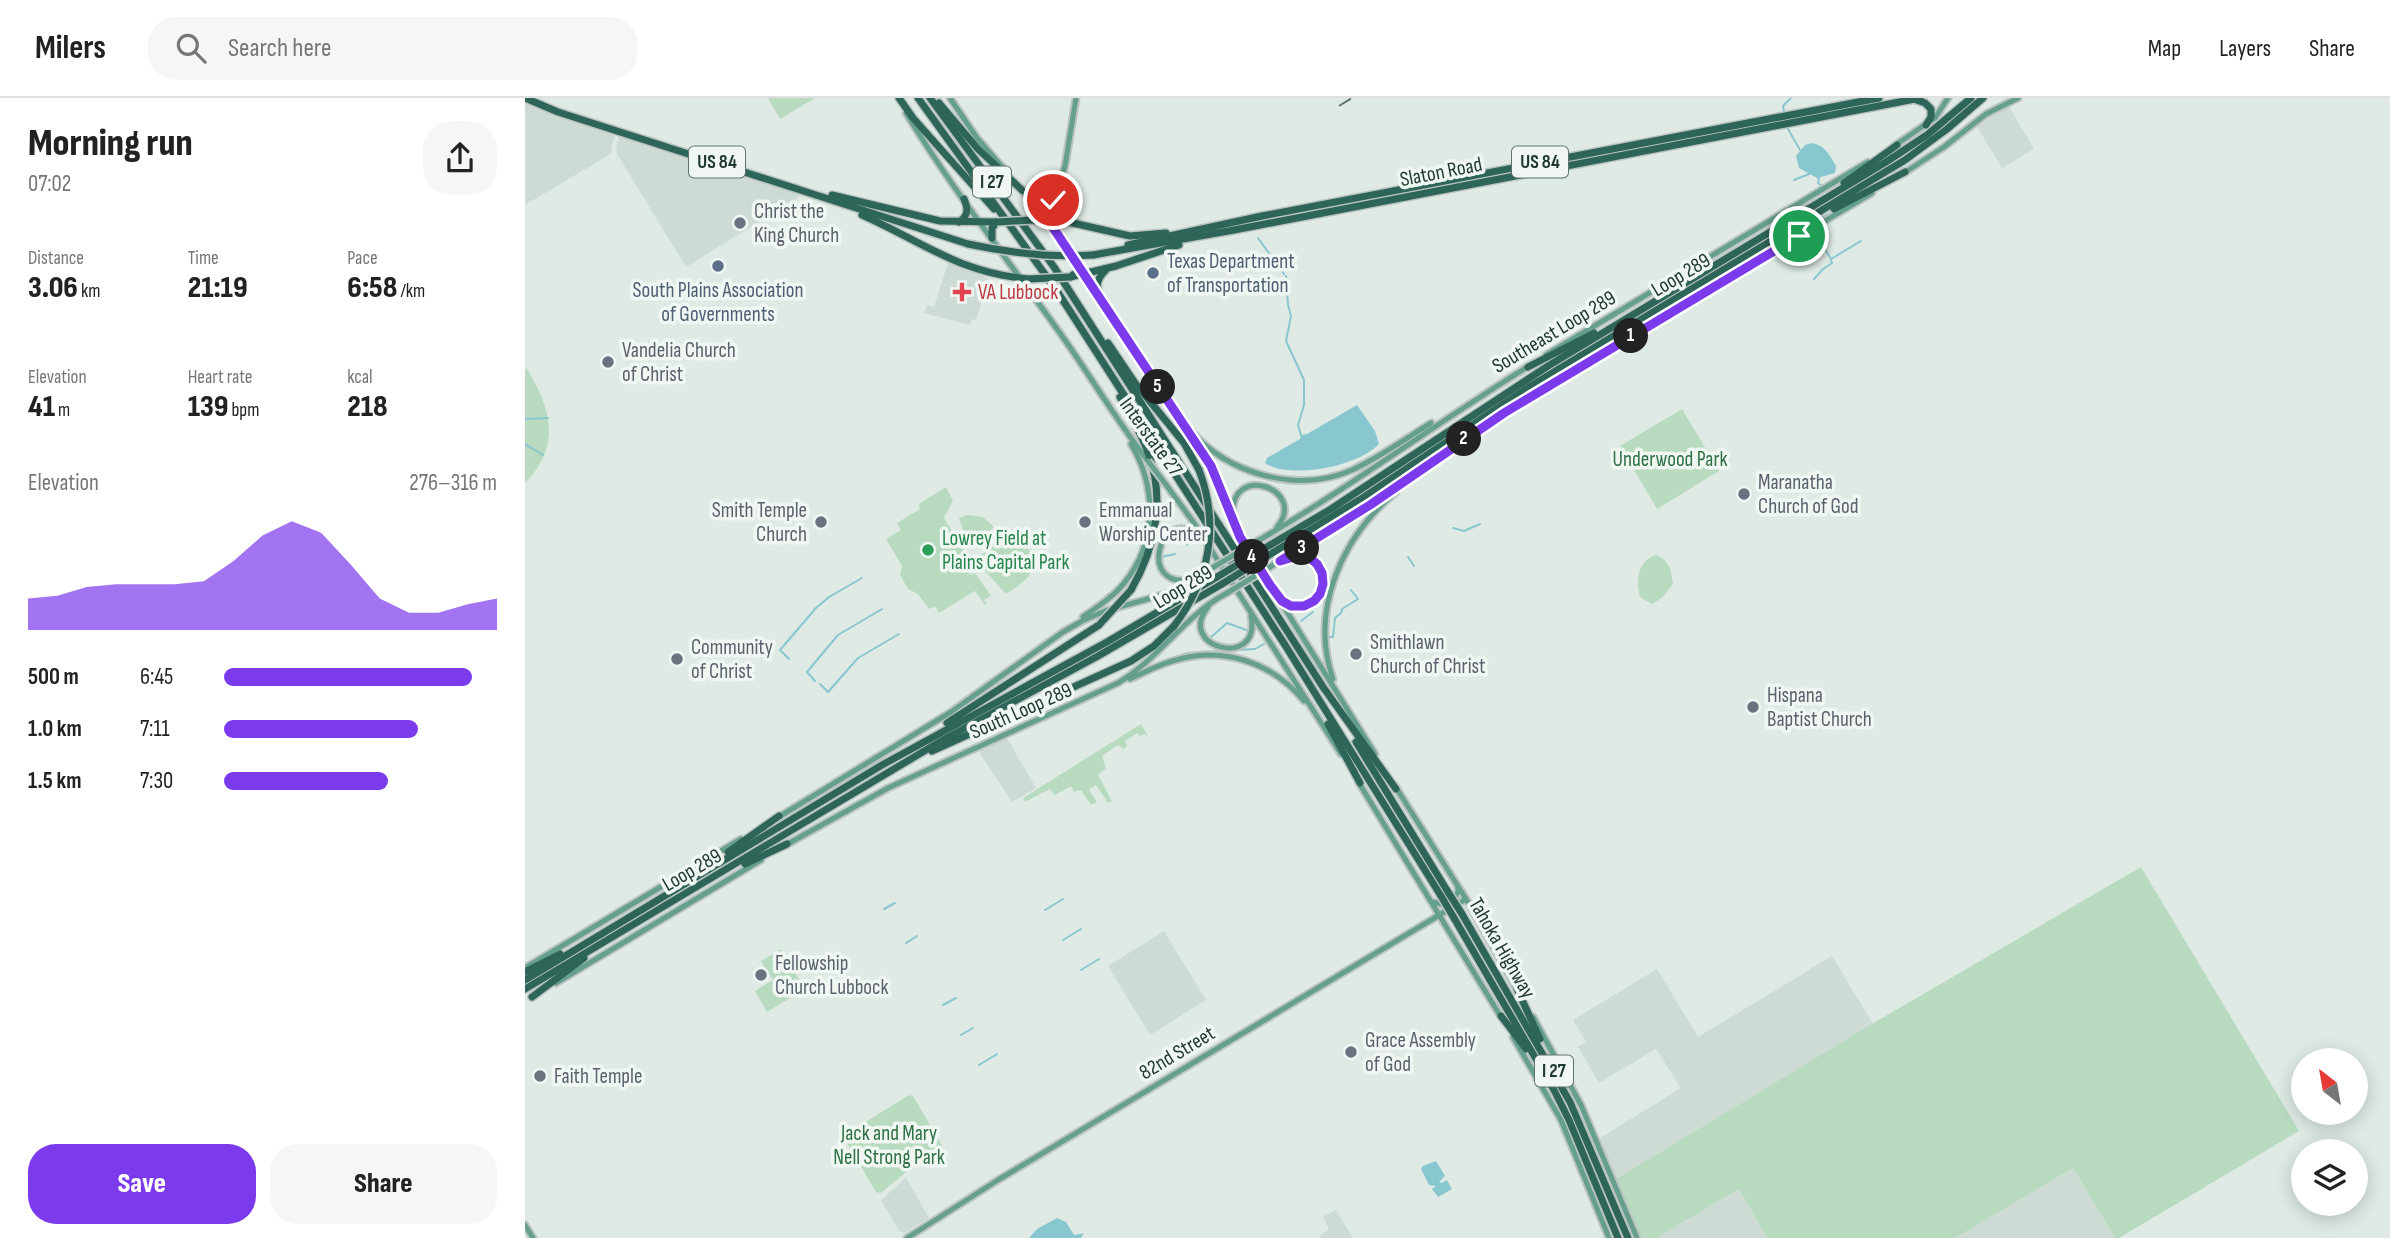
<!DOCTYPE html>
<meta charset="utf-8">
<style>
body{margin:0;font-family:"Sofia Sans Condensed",sans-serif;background:#f6f6f6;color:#222;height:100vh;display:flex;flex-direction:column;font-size:26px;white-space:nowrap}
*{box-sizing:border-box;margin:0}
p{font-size:23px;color:#767676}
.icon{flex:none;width:38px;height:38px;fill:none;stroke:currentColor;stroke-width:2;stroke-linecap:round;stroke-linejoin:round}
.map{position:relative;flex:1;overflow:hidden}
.drawer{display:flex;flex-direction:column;background:#fff;width:525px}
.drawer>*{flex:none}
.needle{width:46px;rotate:329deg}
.fabs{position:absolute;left:1766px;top:950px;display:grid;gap:14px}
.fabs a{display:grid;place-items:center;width:77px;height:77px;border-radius:50%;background:#fff;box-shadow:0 4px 18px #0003;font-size:35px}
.pin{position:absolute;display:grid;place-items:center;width:60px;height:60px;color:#fff;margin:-30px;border:4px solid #fff;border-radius:50%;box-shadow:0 2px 7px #0007}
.km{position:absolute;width:35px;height:35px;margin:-18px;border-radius:50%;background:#222;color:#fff;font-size:19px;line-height:35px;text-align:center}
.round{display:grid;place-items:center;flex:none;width:74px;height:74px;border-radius:28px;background:#f6f6f6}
.overview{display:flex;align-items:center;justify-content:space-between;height:119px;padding:0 28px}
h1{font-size:38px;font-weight:800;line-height:52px}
.stats{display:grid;grid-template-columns:repeat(3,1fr);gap:10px;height:119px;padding:7px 28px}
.stats div{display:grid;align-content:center}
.stats b{font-size:30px;font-weight:800}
.stats small{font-size:19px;font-weight:400}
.stats p{font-size:19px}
.chart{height:196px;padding:14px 28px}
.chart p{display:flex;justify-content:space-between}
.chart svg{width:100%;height:126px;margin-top:7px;fill:#7c3aed;opacity:.7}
.button{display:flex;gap:14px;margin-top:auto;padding:14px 28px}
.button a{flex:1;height:80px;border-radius:28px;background:#7c3aed;color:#fff;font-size:28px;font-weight:800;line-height:80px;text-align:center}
.button a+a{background:#f6f6f6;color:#222}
ul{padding:0 28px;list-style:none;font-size:23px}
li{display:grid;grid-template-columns:112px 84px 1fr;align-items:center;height:52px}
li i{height:18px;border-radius:9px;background:#7c3aed}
header{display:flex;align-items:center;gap:42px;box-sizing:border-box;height:98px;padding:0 35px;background:#fff;border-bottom:2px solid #e0e0e0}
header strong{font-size:33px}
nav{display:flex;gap:38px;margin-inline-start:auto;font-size:24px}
.search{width:490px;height:63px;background:#f6f6f6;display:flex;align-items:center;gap:18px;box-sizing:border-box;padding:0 24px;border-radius:28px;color:#767676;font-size:26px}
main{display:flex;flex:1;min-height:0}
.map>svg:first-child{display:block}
.built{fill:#cedad4}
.green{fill:#b8dbc0}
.water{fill:#88c7cf}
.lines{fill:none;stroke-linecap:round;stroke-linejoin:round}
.stream{stroke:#88c7cf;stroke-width:2}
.major-casing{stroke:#bcc4c2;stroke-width:9}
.highway-casing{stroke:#bcc4c2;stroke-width:10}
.major{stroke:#659f8e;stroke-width:5}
.highway{stroke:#2d6558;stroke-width:7}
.rail{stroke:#5b766d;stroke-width:2;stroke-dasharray:14 7;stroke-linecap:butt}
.major-bridge-casing{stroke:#bcc4c2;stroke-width:9;stroke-linecap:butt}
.highway-bridge-casing{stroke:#bcc4c2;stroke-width:10;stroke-linecap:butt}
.major-bridge{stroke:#659f8e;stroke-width:5}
.highway-bridge{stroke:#2d6558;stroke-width:7}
.route-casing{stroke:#fff;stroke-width:14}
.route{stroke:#7c3aed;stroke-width:9}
.worship-dot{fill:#6b7280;stroke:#f0f7f3;stroke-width:2.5}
.service-dot{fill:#5c6f8a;stroke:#f0f7f3;stroke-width:2.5}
.health-dot{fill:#e0444e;stroke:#f0f7f3;stroke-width:2.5}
.leisure-dot{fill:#2e9e5b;stroke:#f0f7f3;stroke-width:2.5}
.labels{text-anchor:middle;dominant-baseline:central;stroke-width:7;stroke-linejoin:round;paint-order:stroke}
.shield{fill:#f0f7f3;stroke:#5f736c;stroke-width:2}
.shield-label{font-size:19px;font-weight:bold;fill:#213a32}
.street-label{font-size:21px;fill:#213a32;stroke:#f0f7f3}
.worship-label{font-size:21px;fill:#5b616d;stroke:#f0f7f3;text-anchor:start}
.service-label{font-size:21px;fill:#4e5e75;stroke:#f0f7f3;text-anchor:start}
.health-label{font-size:21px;fill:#be3a42;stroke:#f0f7f3;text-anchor:start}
.park-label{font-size:21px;fill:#2c7043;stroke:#f0f7f3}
.leisure-label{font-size:21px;fill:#27864d;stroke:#f0f7f3;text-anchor:start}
</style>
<header>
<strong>Milers</strong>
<div class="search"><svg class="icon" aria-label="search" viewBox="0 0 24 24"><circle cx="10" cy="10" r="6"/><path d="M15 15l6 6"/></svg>Search here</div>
<nav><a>Map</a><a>Layers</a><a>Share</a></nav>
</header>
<main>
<section class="drawer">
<div class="overview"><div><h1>Morning run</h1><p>07:02</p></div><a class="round"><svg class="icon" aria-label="share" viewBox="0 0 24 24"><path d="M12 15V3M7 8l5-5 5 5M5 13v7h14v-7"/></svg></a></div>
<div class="stats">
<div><p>Distance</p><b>3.06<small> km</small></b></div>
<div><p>Time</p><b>21:19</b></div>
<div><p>Pace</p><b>6:58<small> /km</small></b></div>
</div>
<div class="stats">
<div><p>Elevation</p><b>41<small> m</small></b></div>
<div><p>Heart rate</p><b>139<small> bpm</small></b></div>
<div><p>kcal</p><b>218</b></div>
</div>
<div class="chart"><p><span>Elevation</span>276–316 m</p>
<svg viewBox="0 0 160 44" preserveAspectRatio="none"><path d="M0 44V33L10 32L20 29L30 28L40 28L50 28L60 27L70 20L80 11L90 6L100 10L110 21L120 33L130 38L140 38L150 35L160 33V44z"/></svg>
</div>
<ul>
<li><b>500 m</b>6:45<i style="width:91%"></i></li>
<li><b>1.0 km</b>7:11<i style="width:71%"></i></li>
<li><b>1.5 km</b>7:30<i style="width:60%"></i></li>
</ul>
<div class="button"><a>Save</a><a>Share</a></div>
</section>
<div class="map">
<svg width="1865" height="1140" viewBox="0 0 1865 1140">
<rect width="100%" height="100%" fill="#dfeae5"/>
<!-- built -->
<g class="built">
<polygon points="0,5 90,38 86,49 87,55 0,107"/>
<polygon points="1483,7 1509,51 1477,70 1451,27"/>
<polygon points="94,38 272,95 274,99 161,169 92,56 91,50"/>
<polygon points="423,165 458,175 459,179 464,181 451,222 447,221 445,227 399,215 402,207 409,209"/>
<polygon points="482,640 511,690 487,704 455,655 455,653"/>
<polygon points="639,833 681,902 625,937 583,868"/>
<polygon points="1307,858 1348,926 1091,1081 1075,1040 1156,990 1131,951 1074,985 1053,949 1061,944 1048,922 1132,871 1173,939"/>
<polygon points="1548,1070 1590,1140 1430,1140"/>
<polygon points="381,1080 404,1120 379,1135 374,1133 356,1102"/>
<polygon points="1214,1091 1242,1140 1131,1140"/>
<polygon points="811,1112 828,1140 796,1140 794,1138 804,1131 798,1119"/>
</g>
<!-- green -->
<g class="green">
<polygon points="243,0 290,0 255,21"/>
<path d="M 0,271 L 2,271 C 26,311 37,347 0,385 Z"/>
<polygon points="1157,311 1194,373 1132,411 1095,348"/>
<polygon points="421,389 428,403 419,420 445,464 439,467 445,477 450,475 466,498 459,502 462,506 460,507 450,493 414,515 410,508 404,511 393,496 383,491 375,477 377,468 361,441 376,432 372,425 395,411 394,406"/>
<path d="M 443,417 L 458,419 L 469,429 L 458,439 L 449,443 C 440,441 437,429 434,420 Z"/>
<path d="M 495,439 C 519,467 508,479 481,496 L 461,474 L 455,462 L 456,457 L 468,449 Z"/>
<path d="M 1130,457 C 1145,462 1146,472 1148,486 L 1137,500 L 1127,506 L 1115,499 C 1111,481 1112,465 1130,457 Z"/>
<polygon points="616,626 623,638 620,636 615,638 612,635 600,643 602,648 599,651 593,647 577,658 581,670 573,677 587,703 583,705 571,687 564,692 572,704 566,707 556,692 549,694 546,688 530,697 525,691 500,704 498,700"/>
<polygon points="1616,769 1774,1033 1594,1140 1590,1140 1548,1070 1430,1140 1242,1140 1214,1091 1131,1140 1116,1140 1091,1081 1347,926"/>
<polygon points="256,851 280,891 242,914 230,893 248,882 236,863"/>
<polygon points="384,997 388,998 418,1049 417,1052 388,1068 356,1095 351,1094 319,1040 320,1037"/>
</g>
<!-- water -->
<g class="water">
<path d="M 1287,45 C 1300,47 1305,58 1311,68 L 1310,75 L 1292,80 L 1274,70 L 1271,58 L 1280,47 Z"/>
<path d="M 832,307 L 850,333 L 854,346 C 834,368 766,382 740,365 L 742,360 L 775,341 L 776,337 L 782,336 Z"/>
<polygon points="911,1063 920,1078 914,1084 917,1085 922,1082 927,1091 913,1099 907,1091 911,1088 904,1087 896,1071 898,1068"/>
<polygon points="532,1120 541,1124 549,1137 559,1135 556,1140 504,1140 512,1131"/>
</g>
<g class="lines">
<!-- stream -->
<g class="stream">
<polyline points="1259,14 1258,8 1266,0"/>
<polyline points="1262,29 1275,52"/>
<polyline points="1294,79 1293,85 1297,88"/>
<polyline points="1269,82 1284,76"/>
<polyline points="1306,115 1285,126 1306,161 1336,143"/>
<polyline points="1249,125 1299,94"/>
<polyline points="1254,134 1345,79"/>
<polyline points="733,140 759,176"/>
<polyline points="1259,142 1285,126"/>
<polyline points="761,178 763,207 766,218 761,243 779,282 779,307 773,327 776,337"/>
<polyline points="1289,181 1298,171 1307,165 1306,162"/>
<polyline points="0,321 23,320"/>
<polyline points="0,346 18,357"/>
<polyline points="928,430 939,433 955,426"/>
<polyline points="662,447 665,436"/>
<polyline points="636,459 650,456"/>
<polyline points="883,459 889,468"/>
<polyline points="776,523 788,514"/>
<polyline points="803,539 808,539 810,520 816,515 817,511 833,501 826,492"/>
<polyline points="685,540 702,525 724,533"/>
<polyline points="264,561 255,552 291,510 304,499 337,480"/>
<polyline points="622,570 662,555 730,551 739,546"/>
<polyline points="290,583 282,574 313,537 357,511"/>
<polyline points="295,586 303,594 333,560 374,536"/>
<polyline points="359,811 370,805"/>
<polyline points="520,812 538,801"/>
<polyline points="538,842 556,831"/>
<polyline points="381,845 392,838"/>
<polyline points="556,872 574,861"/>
<polyline points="418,907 431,900"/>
<polyline points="436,937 448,930"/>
<polyline points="454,967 472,956"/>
</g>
<defs>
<g id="major">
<polyline points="425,0 452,40 478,70"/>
<path d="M 381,15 C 427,91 483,162 535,235 C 565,277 591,322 623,363"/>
<polyline points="1369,48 1410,20 1423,0"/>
<polyline points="1379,75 1419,49 1461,16 1493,0"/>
<polyline points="496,91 537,139 686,368 715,438 850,656"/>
<polyline points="534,94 536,110 549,124"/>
<polyline points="504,96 518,99 532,89"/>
<polyline points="523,122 540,68 551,0"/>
<polyline points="1021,257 1343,64"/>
<polyline points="1061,265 1347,95"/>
<path d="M 665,332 C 703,376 772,396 827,372 C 855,359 880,341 906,325"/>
<polyline points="642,388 669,425 816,656"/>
<path d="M 708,419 C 703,363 784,391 752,429"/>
<path d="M 729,445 C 823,391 911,325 1004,268"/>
<polyline points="745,469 850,404 955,330 1038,280"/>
<path d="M 667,481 C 611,494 634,402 676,440"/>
<path d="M 755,501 C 795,537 822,446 764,459"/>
<path d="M 683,509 C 650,550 737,572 726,518"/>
<path d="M 558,519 C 569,511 582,503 592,493 C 632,452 634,393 606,346"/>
<path d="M 605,581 C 620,574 635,566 651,562 C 699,548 748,565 779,603"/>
<path d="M 808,581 C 784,512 817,439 871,394"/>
<polyline points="834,685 976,919"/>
<polyline points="870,688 941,801 993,893"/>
<polyline points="252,720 426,614 538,534 559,522 580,513 644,495 687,470"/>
<path d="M 259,748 L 363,690 L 593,585 C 636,559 660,517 702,495"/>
<polyline points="908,804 916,806 930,799 933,794 933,789"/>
<polyline points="0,870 216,741"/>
<polyline points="31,885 236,762"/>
<polyline points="1008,919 1056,1007 1112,1140"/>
<polyline points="988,939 1036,1022 1084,1140"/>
<polyline points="0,1127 8,1140"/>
<polyline points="382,1140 473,1082 941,801"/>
</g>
<g id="highway">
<polyline points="0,0 33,14 443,146"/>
<polyline points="374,0 388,20 469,111"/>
<polyline points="393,0 532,193 760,547 916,798"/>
<polyline points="405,0 529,169 798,589 871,691"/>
<polyline points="1389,1 1400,5 1406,11 1406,19 1401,27"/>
<polyline points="414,5 453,51 498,93"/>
<polyline points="1319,85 1372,47"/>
<polyline points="307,97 415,123 472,124"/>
<polyline points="1309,111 1380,74"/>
<path d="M 337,117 C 398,144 432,174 503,181"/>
<polyline points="508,122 539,123 605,138 641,135"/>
<path d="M 434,124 C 444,118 443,110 439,101"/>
<polyline points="467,140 467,130 472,124"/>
<polyline points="603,147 737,118 1354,0"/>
<polyline points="568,157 709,132 1395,0"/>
<polyline points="545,179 591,168 654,147"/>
<polyline points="545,179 551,175 554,167"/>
<path d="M 577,204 C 572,192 569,183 580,173"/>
<polyline points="583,245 610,285 659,345 674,372"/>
<polyline points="1003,269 1069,235"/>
<polyline points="1037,280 1078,249"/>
<path d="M 595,299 C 604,316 615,333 622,352 C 641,399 631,449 606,492"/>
<polyline points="735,453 806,411 1023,268 1361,64 1402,37 1446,0"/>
<polyline points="739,460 839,399 1004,289 1380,62 1422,31 1458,0"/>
<polyline points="422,625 574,527"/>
<polyline points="803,626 835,685"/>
<polyline points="831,644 923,794"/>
<polyline points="407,653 606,563 629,548 649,528"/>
<polyline points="203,754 254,718"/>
<polyline points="220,766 262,746"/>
<polyline points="937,816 1045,1004 1103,1140"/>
<polyline points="929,820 1029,992 1044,1022 1093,1140"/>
<polyline points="0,874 35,856"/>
<polyline points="0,882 357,667 582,544 692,479"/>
<polyline points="0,891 416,643 573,558 697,486"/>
<polyline points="992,891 1015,941"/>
<polyline points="7,899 59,860"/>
<polyline points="976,918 1001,951"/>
</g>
</defs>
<!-- major casing -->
<use href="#major" class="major-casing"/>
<!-- highway casing -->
<use href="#highway" class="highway-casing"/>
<!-- major -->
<use href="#major" class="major"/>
<!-- highway -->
<use href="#highway" class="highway"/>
<!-- rail -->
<polyline class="rail" points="814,8 827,0"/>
<defs>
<g id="major-bridge">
<polyline points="623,363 642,388"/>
<polyline points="687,470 729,445"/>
<polyline points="702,495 745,469"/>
</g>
<g id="highway-bridge">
<polyline points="472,124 508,122"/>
<path d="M 443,146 C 485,155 525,160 568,157"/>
<polyline points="503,181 545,179"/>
<polyline points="692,479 735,453"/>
<polyline points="697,486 739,460"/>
<polyline points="574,527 606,492"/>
<path d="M 649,528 C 685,481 695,427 674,372"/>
<polyline points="923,794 937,816"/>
<polyline points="916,798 929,820"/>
</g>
</defs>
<!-- major-bridge casing -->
<use href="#major-bridge" class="major-bridge-casing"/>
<!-- highway-bridge casing -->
<use href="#highway-bridge" class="highway-bridge-casing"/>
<!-- major-bridge -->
<use href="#major-bridge" class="major-bridge"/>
<!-- highway-bridge -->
<use href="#highway-bridge" class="highway-bridge"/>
</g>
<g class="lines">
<defs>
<polyline id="route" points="528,102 523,122 686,368 715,439 745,487 757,503 766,508 779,508 789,503 795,496 798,486 797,475 792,466 786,461 775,457 755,463 845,407 979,315 1274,138"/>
</defs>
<!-- route casing -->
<use href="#route" class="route-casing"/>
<!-- route -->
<use href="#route" class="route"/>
</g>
<!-- markers -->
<g class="worship-dot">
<circle cx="215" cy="125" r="7"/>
<circle cx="83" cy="264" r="7"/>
<circle cx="1219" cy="396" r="7"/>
<circle cx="296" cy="424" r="7"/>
<circle cx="560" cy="424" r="7"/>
<circle cx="831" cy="556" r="7"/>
<circle cx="152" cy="561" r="7"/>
<circle cx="1228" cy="609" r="7"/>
<circle cx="236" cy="877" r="7"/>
<circle cx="826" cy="954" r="7"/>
<circle cx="15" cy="978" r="7"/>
</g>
<g class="service-dot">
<circle cx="193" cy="168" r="7"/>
<circle cx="628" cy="175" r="7"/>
</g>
<path class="health-dot" d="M433.5 183.5h7v7h7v7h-7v7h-7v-7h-7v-7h7z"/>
<circle class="leisure-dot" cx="403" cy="452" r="7"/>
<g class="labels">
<!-- shield labels -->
<g class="shield">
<rect x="164" y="48.5" width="56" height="31" rx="5"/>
<rect x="987" y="48.5" width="56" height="31" rx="5"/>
<rect x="448" y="68.5" width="38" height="31" rx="5"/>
<rect x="1010" y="957.5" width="38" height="31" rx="5"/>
</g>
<g class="shield-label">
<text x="192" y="64">US 84</text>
<text x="1015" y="64">US 84</text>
<text x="467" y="84">I 27</text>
<text x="1029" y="973">I 27</text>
</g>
<!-- street labels -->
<g class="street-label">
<text transform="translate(916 74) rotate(-11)">Slaton Road</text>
<text transform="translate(1156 177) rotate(-31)">Loop 289</text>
<text transform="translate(1029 234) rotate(-31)">Southeast Loop 289</text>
<text transform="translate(626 339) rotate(54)">Interstate 27</text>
<text transform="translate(658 489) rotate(-31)">Loop 289</text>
<text transform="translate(496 613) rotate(-24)">South Loop 289</text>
<text transform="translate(167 772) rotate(-30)">Loop 289</text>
<text transform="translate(977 850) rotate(60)">Tahoka Highway</text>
<text transform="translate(652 955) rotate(-31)">82nd Street</text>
</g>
<!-- worship labels -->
<g class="worship-label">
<text x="229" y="113">Christ the<tspan x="229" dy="24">King Church</tspan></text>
<text x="97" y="252">Vandelia Church<tspan x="97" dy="24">of Christ</tspan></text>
<text x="1233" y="384">Maranatha<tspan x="1233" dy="24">Church of God</tspan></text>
<text x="282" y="412" text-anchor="end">Smith Temple<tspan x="282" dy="24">Church</tspan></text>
<text x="574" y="412">Emmanual<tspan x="574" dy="24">Worship Center</tspan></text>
<text x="845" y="544">Smithlawn<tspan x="845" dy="24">Church of Christ</tspan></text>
<text x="166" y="549">Community<tspan x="166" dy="24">of Christ</tspan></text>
<text x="1242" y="597">Hispana<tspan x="1242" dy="24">Baptist Church</tspan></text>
<text x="250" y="865">Fellowship<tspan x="250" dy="24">Church Lubbock</tspan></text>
<text x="840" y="942">Grace Assembly<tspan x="840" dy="24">of God</tspan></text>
<text x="29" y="978">Faith Temple</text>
</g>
<!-- service labels -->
<g class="service-label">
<text x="642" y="163">Texas Department<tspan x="642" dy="24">of Transportation</tspan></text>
<text x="193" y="192" text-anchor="middle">South Plains Association<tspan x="193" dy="24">of Governments</tspan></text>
</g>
<!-- health labels -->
<g class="health-label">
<text x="453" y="194">VA Lubbock</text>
</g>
<!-- park labels -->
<g class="park-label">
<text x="1145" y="361">Underwood Park</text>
<text x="364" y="1035">Jack and Mary<tspan x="364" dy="24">Nell Strong Park</tspan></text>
</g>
<!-- leisure labels -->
<g class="leisure-label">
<text x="417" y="440">Lowrey Field at<tspan x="417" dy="24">Plains Capital Park</tspan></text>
</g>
</g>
</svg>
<div class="fabs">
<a><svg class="needle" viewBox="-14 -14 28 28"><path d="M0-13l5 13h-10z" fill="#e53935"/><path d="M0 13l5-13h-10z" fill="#767676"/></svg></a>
<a><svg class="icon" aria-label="layers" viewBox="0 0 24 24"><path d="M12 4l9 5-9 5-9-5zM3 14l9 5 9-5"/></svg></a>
</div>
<div class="pin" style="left:1274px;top:138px;background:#1e9e55"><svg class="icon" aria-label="arrive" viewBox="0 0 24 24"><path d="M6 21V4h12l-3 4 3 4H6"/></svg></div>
<div class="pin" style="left:528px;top:102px;background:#d93025"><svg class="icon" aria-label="check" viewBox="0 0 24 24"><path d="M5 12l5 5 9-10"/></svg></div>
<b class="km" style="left:1106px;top:238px">1</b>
<b class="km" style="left:939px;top:341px">2</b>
<b class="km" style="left:777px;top:450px">3</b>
<b class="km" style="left:727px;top:459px">4</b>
<b class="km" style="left:633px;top:289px">5</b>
</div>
</main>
